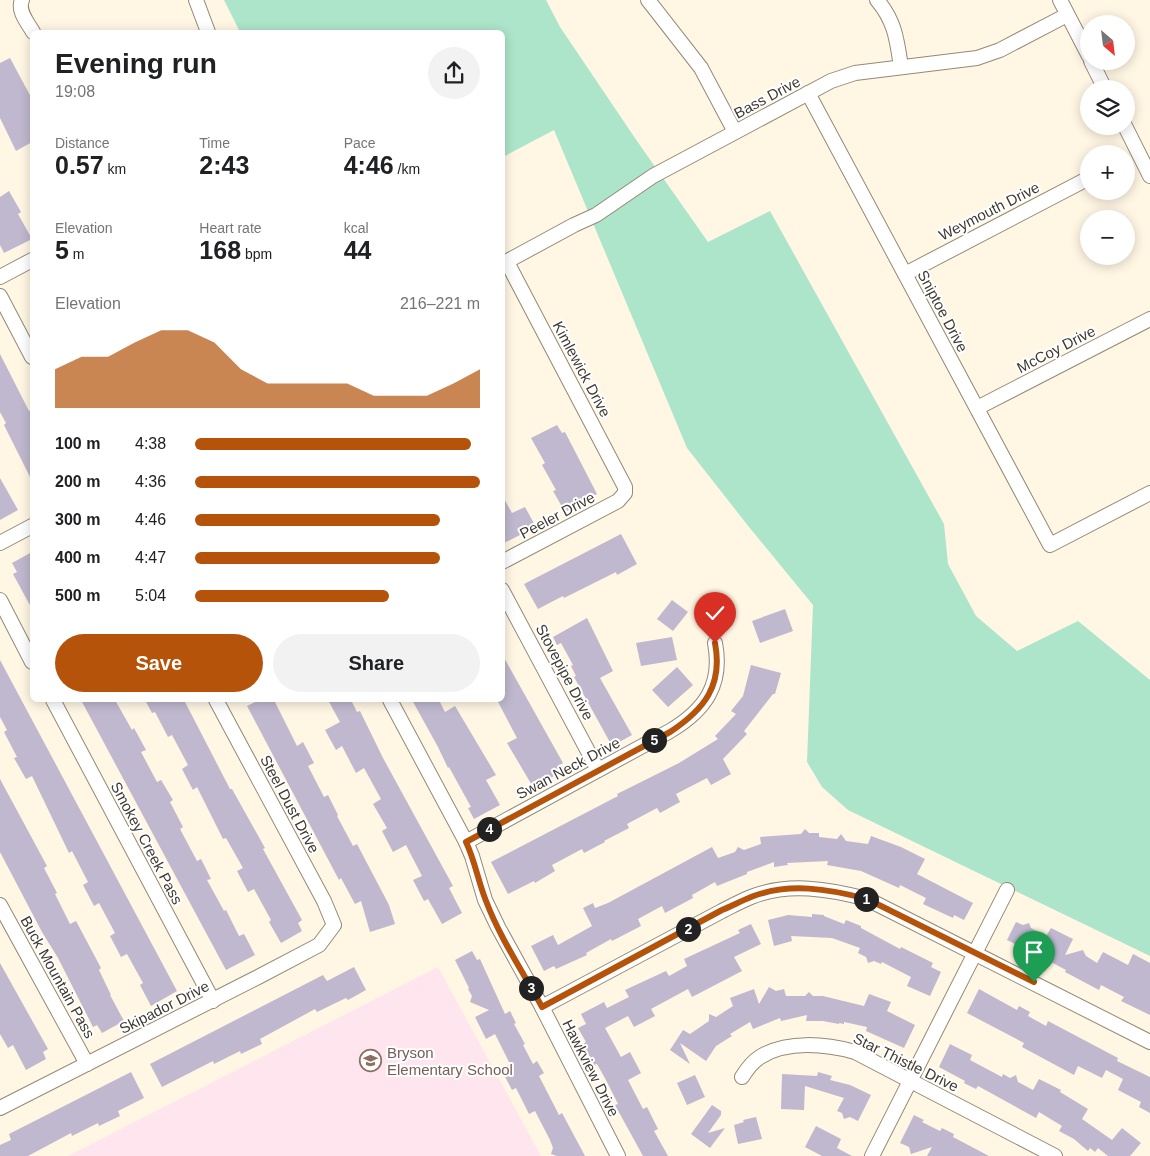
<!DOCTYPE html>
<meta charset="utf-8">
<style>
body{margin:0;font-family:Arial,sans-serif;background:#f2f2f2;color:#202124;height:100vh;display:flex;flex-direction:column;font-size:19px;white-space:nowrap}
*{box-sizing:border-box;margin:0}
p{font-size:16px;color:#757577}
.icon{flex:none;width:28px;height:28px;fill:none;stroke:currentColor;stroke-width:2;stroke-linecap:round;stroke-linejoin:round}
.map{position:relative;flex:1;overflow:hidden}
.side{position:absolute;left:30px;top:30px;width:475px;height:672px;display:flex;flex-direction:column;background:#fff;border-radius:8px;box-shadow:0 2px 12px #0003}
.side>*{flex:none}
.needle{width:32px;rotate:152deg}
.buttons{position:absolute;left:1080px;top:15px;display:grid;gap:10px}
.buttons a{display:grid;place-items:center;width:55px;height:55px;border-radius:50%;background:#fff;box-shadow:0 2px 12px #0003;font-size:25px}
.pin{position:absolute;display:grid;place-items:center;width:42px;height:42px;color:#fff;margin:-51px -21px;border-radius:50% 50% 50% 0;rotate:-45deg;box-shadow:0 0 5px #0007}
.pin .icon{rotate:45deg}
.km{position:absolute;width:25px;height:25px;margin:-12px;border-radius:50%;background:#222;color:#fff;font-size:14px;line-height:25px;text-align:center}
.round{display:grid;place-items:center;flex:none;width:52px;height:52px;border-radius:26px;background:#f2f2f2}
.overview{display:flex;align-items:center;justify-content:space-between;height:85px;padding:0 25px}
h1{font-size:28px;font-weight:600;line-height:38px}
.figures{display:grid;grid-template-columns:repeat(3,1fr);gap:8px;height:85px;padding:5px 25px}
.figures div{display:grid;align-content:center}
.figures b{font-size:25px;font-weight:600}
.figures small{font-size:14px;font-weight:400}
.figures p{font-size:14px}
.chart{height:140px;padding:10px 25px}
.chart p{display:flex;justify-content:space-between}
.chart svg{width:100%;height:90px;margin-top:5px;fill:#b45309;opacity:.7}
.button{display:flex;gap:10px;margin-top:auto;padding:10px 25px}
.button a{flex:1;height:58px;border-radius:30px;background:#b45309;color:#fff;font-size:20px;font-weight:600;line-height:58px;text-align:center}
.button a+a{background:#f2f2f2;color:#202124}
ul{padding:0 25px;list-style:none;font-size:16px}
li{display:grid;grid-template-columns:80px 60px 1fr;align-items:center;height:38px}
li i{height:12px;border-radius:6px;background:#b45309}
.map>svg:first-child{display:block}
.education{fill:#ffe5ee}
.green{fill:#ace5ca}
.building{fill:#c0b8ce}
.lines{fill:none;stroke-linecap:round;stroke-linejoin:round}
.street-casing{stroke:#938a75;stroke-width:16}
.street{stroke:#fff;stroke-width:14}
.route-casing{stroke:#fff;stroke-width:10}
.route{stroke:#b45309;stroke-width:6}
.labels{text-anchor:middle;dominant-baseline:central;stroke-width:4;stroke-linejoin:round;paint-order:stroke}
.street-label{font-size:15px;fill:#3e3a31;stroke:#fff}
.education-label{font-size:15px;fill:#785e54;stroke:#fff;text-anchor:start}
</style>
<div class="map">
<svg width="1150" height="1156" viewBox="0 0 1150 1156">
<rect width="100%" height="100%" fill="#fff6e4"/>
<!-- education -->
<polygon class="education" points="438,967 541,1156 68,1156"/>
<!-- green -->
<polygon class="green" points="224,0 546,0 560,27 637,141 708,242 770,211 944,524 948,564 976,616 1017,651 1078,621 1150,680 1150,956 848,810 822,787 807,762 813,605 749,527 687,448 554,130 503,157 502,32 240,32"/>
<!-- building -->
<g class="building">
<polygon points="10,58 32,99 32,142 16,151 0,118 0,63"/>
<polygon points="9,191 21,212 18,214 32,239 4,253 0,245 0,197"/>
<polygon points="0,354 29,411 32,409 32,481 4,425 6,423 0,412"/>
<polygon points="557,425 562,433 565,432 597,494 565,512 553,491 556,490 542,465 545,463 531,438"/>
<polygon points="0,478 18,510 0,520"/>
<polygon points="502,495 512,513 525,507 536,527 502,544"/>
<polygon points="621,534 637,564 617,575 616,572 564,598 563,596 538,609 524,584"/>
<polygon points="32,552 32,609 13,574 17,572 12,563"/>
<polygon points="672,600 688,612 673,631 657,619"/>
<polygon points="785,609 793,631 760,643 752,621"/>
<polygon points="587,618 613,671 600,678 632,735 612,746 574,677 576,676 571,666 573,665 561,643 557,645 553,637"/>
<polygon points="672,637 677,660 641,666 636,643"/>
<polygon points="502,654 563,763 560,765 564,771 533,787 507,743 517,738 497,700 502,700"/>
<polygon points="0,660 177,991 151,1006 140,985 143,983 127,954 121,957 110,936 115,933 99,903 94,906 83,885 88,882 72,851 69,853 32,776 26,779 14,758 17,757 4,732 7,730 0,717"/>
<polygon points="751,665 781,673 775,694 773,694 744,731 747,734 723,759 731,774 711,785 707,778 676,794 680,802 660,813 657,808 627,824 629,828 604,841 605,842 584,853 582,849 552,865 555,871 535,883 534,881 508,894 491,862 618,796 617,794 679,763 718,739 715,736 736,714 731,711 743,696"/>
<polygon points="677,667 693,685 668,707 652,690"/>
<polygon points="81,700 115,700 132,730 134,728 146,750 141,752 157,782 161,780 173,800 170,802 183,827 180,829 197,861 201,859 211,879 207,880 224,911 226,910 239,936 244,934 255,955 226,970"/>
<polygon points="145,700 184,700 230,789 232,789 265,848 263,849 302,920 298,923 302,931 281,943 269,922 271,920 254,889 248,892 237,871 243,868 226,838 223,839 197,787 193,790 182,769 188,765 172,735 168,737 155,712 152,713"/>
<polygon points="259,700 274,700 297,746 303,742 314,763 308,766 324,797 328,795 338,815 337,816 353,846 357,844 389,905 395,924 370,932 361,901 355,904 341,878 339,880 247,706"/>
<polygon points="328,700 351,700 357,712 360,711 383,758 453,886 449,888 462,913 442,924 428,899 424,901 413,880 422,876 406,845 393,852 382,831 387,828 373,804 381,799 364,768 356,773 342,746 336,750 325,730 340,722"/>
<polygon points="412,700 439,700 445,712 455,706 496,775 486,780 500,805 474,819 468,808 471,807 449,767 448,768 438,747"/>
<polygon points="0,779 47,866 44,868 57,893 55,894 70,924 76,921 101,968 99,970 111,995 110,995 124,1021 102,1033 97,1025 93,1027 58,958 42,932 0,852"/>
<polygon points="805,829 809,833 819,833 819,837 837,839 841,834 846,841 868,844 871,836 901,847 925,859 917,874 973,903 964,920 954,915 953,918 923,904 926,898 900,885 899,888 861,871 827,865 828,861 787,863 788,865 774,867 774,862 747,872 747,874 717,886 715,882 692,895 693,898 665,913 662,906 638,919 641,926 612,941 611,939 586,953 587,955 556,969 554,966 544,971 531,946 553,935 558,945 592,926 583,908 593,903 595,908 608,903 712,847 718,858 735,852 738,847 744,850 761,844 760,837 801,834"/>
<polygon points="812,914 824,915 824,916 844,924 846,920 861,926 861,928 900,949 901,947 933,963 931,967 941,972 930,996 907,986 911,977 882,962 881,964 874,961 868,963 866,957 858,953 860,948 832,938 791,936 792,941 774,946 768,920 788,915 812,917"/>
<polygon points="1016,922 1023,925 1029,923 1031,928 1046,936 1051,928 1073,939 1065,955 1083,950 1086,956 1097,963 1103,952 1128,965 1133,954 1150,963 1150,1015 1121,1001 1124,997 1101,985 1099,990 1065,972 1066,970 1049,961 1048,964 1015,948 1017,945 1007,940"/>
<polygon points="751,924 761,944 734,957 742,971 692,997 688,989 651,1009 655,1016 634,1027 628,1016 605,1028 621,1057 630,1052 641,1073 628,1080 643,1109 647,1107 658,1129 654,1131 668,1156 643,1156 615,1105 618,1104 606,1080 597,1064 594,1065 583,1044 586,1042 578,1028 586,1024 581,1014 604,1002 607,1008 629,997 625,990 666,971 669,976 687,966 684,959 740,933 738,930"/>
<polygon points="472,951 477,960 480,959 505,1014 510,1011 516,1023 514,1024 525,1044 523,1045 533,1064 537,1061 544,1073 539,1076 559,1115 562,1113 585,1156 557,1156 551,1154 553,1148 550,1140 535,1111 529,1114 516,1088 512,1090 501,1069 510,1064 495,1034 486,1039 475,1017 489,1010 470,1002 472,996 468,989 469,988 455,960"/>
<polygon points="0,963 48,1049 43,1052 46,1059 26,1070 13,1045 8,1048 0,1034"/>
<polygon points="354,967 366,990 348,1000 346,998 317,1012 315,1009 260,1039 262,1044 241,1054 240,1051 214,1064 213,1061 162,1087 150,1064 323,975 327,981"/>
<polygon points="769,987 776,991 784,989 786,996 805,996 809,992 813,996 823,996 864,1006 869,994 891,1002 887,1011 915,1025 904,1048 866,1031 867,1027 844,1022 844,1024 839,1023 839,1024 823,1021 806,1021 807,1015 781,1021 780,1018 753,1029 750,1022 730,1034 732,1036 716,1046 706,1061 680,1043 690,1064 670,1050 683,1030 690,1034 709,1021 709,1014 716,1017 733,1006 730,998 754,989 759,1004"/>
<polygon points="979,989 1017,1010 1019,1006 1030,1012 1028,1016 1046,1026 1048,1021 1118,1058 1117,1061 1150,1077 1150,1113 1139,1107 1141,1102 1118,1090 1123,1079 1106,1070 1102,1078 1078,1066 1074,1075 1022,1047 1024,1043 967,1013"/>
<polygon points="950,1044 972,1055 970,1060 1002,1077 1003,1074 1010,1078 1016,1075 1018,1082 1033,1090 1039,1079 1061,1090 1060,1092 1088,1109 1082,1119 1112,1140 1122,1128 1141,1143 1130,1156 1108,1156 1098,1148 1095,1152 1090,1148 1088,1151 1074,1139 1059,1131 1062,1126 1039,1112 1036,1118 978,1086 976,1089 964,1083 965,1081 939,1067"/>
<polygon points="131,1072 144,1098 118,1111 120,1116 99,1126 98,1123 72,1136 71,1133 28,1156 0,1156 0,1145 11,1140 9,1134"/>
<polygon points="818,1072 832,1076 830,1080 850,1085 871,1095 858,1121 850,1117 844,1119 842,1113 837,1111 844,1098 805,1086 804,1110 781,1109 782,1074 817,1076"/>
<polygon points="695,1075 705,1097 687,1105 677,1083"/>
<polygon points="712,1105 721,1111 721,1115 708,1133 725,1128 710,1148 691,1134"/>
<polygon points="914,1115 924,1120 922,1122 940,1131 942,1128 954,1134 953,1137 989,1156 927,1156 932,1147 911,1154 909,1147 900,1143"/>
<polygon points="756,1117 762,1139 738,1144 734,1125 744,1122 743,1120"/>
<polygon points="816,1126 841,1139 837,1148 852,1156 822,1156 805,1147"/>
</g>
<g class="lines">
<defs>
<g id="street">
<path d="M 22,0 C 17,11 28,23 33,32"/>
<polyline points="196,0 208,32"/>
<polyline points="648,0 701,68 735,132"/>
<path d="M 877,0 C 895,21 897,40 901,67"/>
<polyline points="1060,0 1089,56"/>
<polyline points="1091,61 1105,89"/>
<polyline points="808,93 1050,545 1150,493"/>
<polyline points="1125,126 1150,176"/>
<polyline points="502,264 574,225 596,215 653,176 831,81 855,73 977,58 1000,50 1067,15"/>
<polyline points="905,274 1089,178"/>
<polyline points="0,277 32,260"/>
<polyline points="0,296 32,357"/>
<polyline points="977,408 1150,319"/>
<polyline points="0,543 32,526"/>
<polyline points="502,562 618,501 625,493 625,487 507,262"/>
<polyline points="502,590 598,770"/>
<polyline points="0,600 32,662"/>
<polyline points="53,700 213,1001"/>
<polyline points="390,700 466,842 472,856 485,900 498,927 542,1007 618,1156"/>
<path d="M 466,842 L 670,731 C 705,710 723,685 715,643"/>
<polyline points="0,905 87,1064"/>
<path d="M 542,1007 L 722,911 C 732,906 741,901 751,897 C 789,882 829,889 867,899 L 1150,1042"/>
<path d="M 742,1077 C 747,1069 752,1062 760,1057 C 787,1040 826,1044 855,1052 L 1055,1156"/>
<polyline points="0,1108 260,976 319,945 334,925 324,901 216,700"/>
<polyline points="872,1156 1007,890"/>
</g>
</defs>
<!-- street casing -->
<use href="#street" class="street-casing"/>
<!-- street -->
<use href="#street" class="street"/>
</g>
<g class="lines">
<defs>
<path id="route" d="M 715,643 C 723,685 705,709 670,732 L 466,842 C 475,861 478,881 486,901 C 500,938 523,972 542,1007 L 722,910 C 732,906 741,901 751,897 C 789,882 829,889 867,899 L 1034,982"/>
</defs>
<!-- route casing -->
<use href="#route" class="route-casing"/>
<!-- route -->
<use href="#route" class="route"/>
</g>
<!-- icons -->
<defs>
<symbol id="school-ring" viewBox="-11 -11 22 22"><circle r="9.5" fill="#fff" stroke="#8d6e63" stroke-width="1.5"/><path d="M0-5L7-2L0 1L-7-2ZM-4 1L0 2.5L4 1V4Q0 6-4 4Z" fill="#8d6e63"/></symbol>
</defs>
<g fill-rule="evenodd">
<use href="#school-ring" x="358" y="1048" width="25" height="25"/>
</g>
<g class="labels">
<!-- street labels -->
<g class="street-label">
<text transform="translate(767 97) rotate(-28)">Bass Drive</text>
<text transform="translate(989 211) rotate(-27)">Weymouth Drive</text>
<text transform="translate(943 311) rotate(62)">Sniptoe Drive</text>
<text transform="translate(1056 349) rotate(-27)">McCoy Drive</text>
<text transform="translate(582 369) rotate(62)">Kimlewick Drive</text>
<text transform="translate(557 515) rotate(-28)">Peeler Drive</text>
<text transform="translate(565 672) rotate(62)">Stovepipe Drive</text>
<text transform="translate(568 768) rotate(-28)">Swan Neck Drive</text>
<text transform="translate(290 804) rotate(62)">Steel Dust Drive</text>
<text transform="translate(147 843) rotate(62)">Smokey Creek Pass</text>
<text transform="translate(58 977) rotate(61)">Buck Mountain Pass</text>
<text transform="translate(164 1007) rotate(-27)">Skipador Drive</text>
<text transform="translate(906 1062) rotate(26)">Star Thistle Drive</text>
<text transform="translate(591 1068) rotate(63)">Hawkview Drive</text>
</g>
<!-- education labels -->
<g class="education-label">
<text x="387" y="1052">Bryson<tspan x="387" dy="17">Elementary School</tspan></text>
</g>
</g>
</svg>
<div class="buttons">
<a><svg class="needle" viewBox="-14 -14 28 28"><path d="M0-13l5 13h-10z" fill="#e53935"/><path d="M0 13l5-13h-10z" fill="#757577"/></svg></a>
<a><svg class="icon" aria-label="layers" viewBox="0 0 24 24"><path d="M12 4l9 5-9 5-9-5zM3 14l9 5 9-5"/></svg></a>
<a>+</a>
<a>−</a>
</div>
<div class="pin" style="left:1034px;top:982px;background:#1e9e55"><svg class="icon" aria-label="arrive" viewBox="0 0 24 24"><path d="M6 21V4h12l-3 4 3 4H6"/></svg></div>
<div class="pin" style="left:715px;top:643px;background:#d93025"><svg class="icon" aria-label="check" viewBox="0 0 24 24"><path d="M5 12l5 5 9-10"/></svg></div>
<b class="km" style="left:866px;top:899px">1</b>
<b class="km" style="left:688px;top:929px">2</b>
<b class="km" style="left:531px;top:988px">3</b>
<b class="km" style="left:489px;top:829px">4</b>
<b class="km" style="left:654px;top:740px">5</b>
<section class="side">
<div class="overview"><div><h1>Evening run</h1><p>19:08</p></div><a class="round"><svg class="icon" aria-label="share" viewBox="0 0 24 24"><path d="M12 15V3M7 8l5-5 5 5M5 13v7h14v-7"/></svg></a></div>
<div class="figures">
<div><p>Distance</p><b>0.57<small> km</small></b></div>
<div><p>Time</p><b>2:43</b></div>
<div><p>Pace</p><b>4:46<small> /km</small></b></div>
</div>
<div class="figures">
<div><p>Elevation</p><b>5<small> m</small></b></div>
<div><p>Heart rate</p><b>168<small> bpm</small></b></div>
<div><p>kcal</p><b>44</b></div>
</div>
<div class="chart"><p><span>Elevation</span>216–221 m</p>
<svg viewBox="0 0 160 44" preserveAspectRatio="none"><path d="M0 44V25L10 19L20 19L30 12L40 6L50 6L60 12L70 25L80 32L90 32L100 32L110 32L120 38L130 38L140 38L150 32L160 25V44z"/></svg>
</div>
<ul>
<li><b>100 m</b>4:38<i style="width:97%"></i></li>
<li><b>200 m</b>4:36<i style="width:100%"></i></li>
<li><b>300 m</b>4:46<i style="width:86%"></i></li>
<li><b>400 m</b>4:47<i style="width:86%"></i></li>
<li><b>500 m</b>5:04<i style="width:68%"></i></li>
</ul>
<div class="button"><a>Save</a><a>Share</a></div>
</section>
</div>
